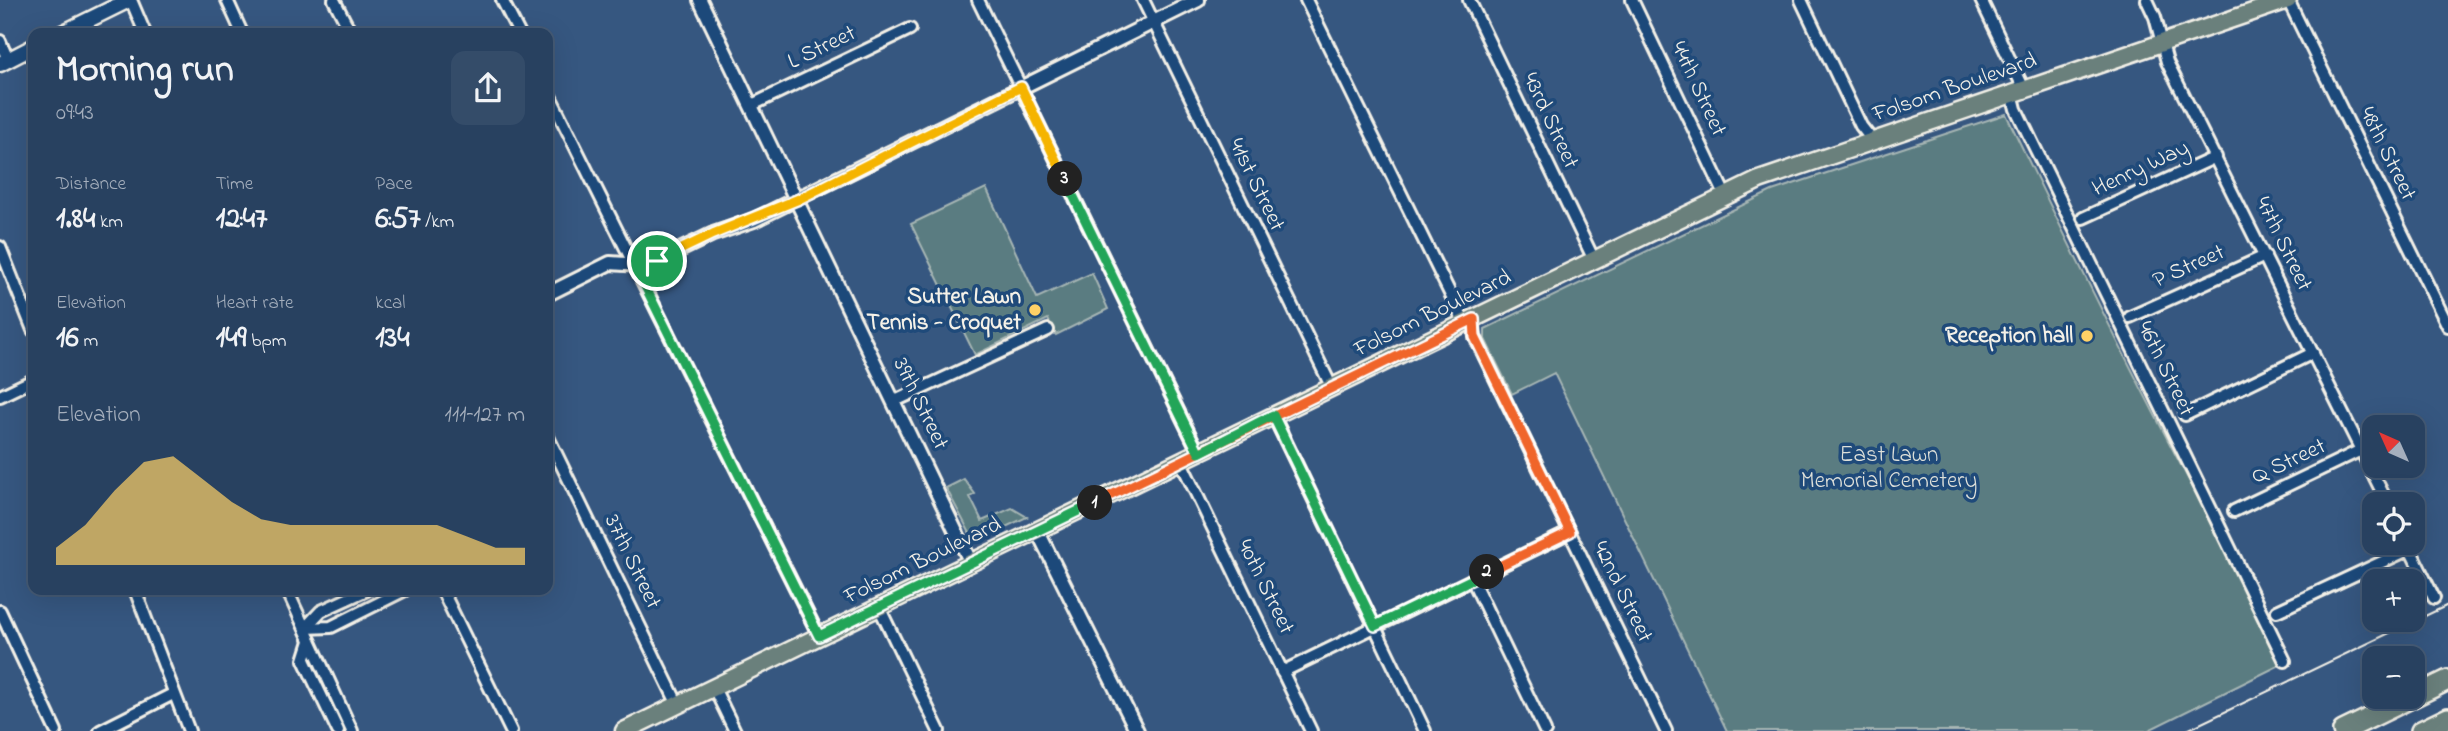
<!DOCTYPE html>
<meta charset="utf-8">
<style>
body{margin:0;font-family:"Indie Flower",sans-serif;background:#344c69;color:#f1f3f6;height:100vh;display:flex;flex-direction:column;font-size:26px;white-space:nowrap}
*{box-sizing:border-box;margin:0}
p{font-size:23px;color:#a5afbd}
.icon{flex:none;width:38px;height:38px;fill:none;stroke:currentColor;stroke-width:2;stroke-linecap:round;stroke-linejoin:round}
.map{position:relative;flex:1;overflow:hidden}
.panel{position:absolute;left:28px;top:28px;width:525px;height:567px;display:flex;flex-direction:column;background:#284160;border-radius:14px;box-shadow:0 7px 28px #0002,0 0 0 2px #445a75}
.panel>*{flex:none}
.needle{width:46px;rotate:315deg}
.tools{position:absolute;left:2362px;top:415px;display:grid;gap:14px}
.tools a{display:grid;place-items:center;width:63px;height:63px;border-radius:14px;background:#284160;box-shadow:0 7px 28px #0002,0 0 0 2px #445a75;font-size:35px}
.pin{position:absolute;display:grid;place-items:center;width:60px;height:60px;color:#fff;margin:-30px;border:4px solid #fff;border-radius:50%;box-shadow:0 2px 7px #0007}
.km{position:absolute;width:35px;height:35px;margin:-18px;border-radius:50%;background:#222;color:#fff;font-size:19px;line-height:35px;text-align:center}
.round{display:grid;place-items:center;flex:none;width:74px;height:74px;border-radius:14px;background:#344c69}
.head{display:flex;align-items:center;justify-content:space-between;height:119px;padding:0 28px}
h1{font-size:38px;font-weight:800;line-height:52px}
.stats{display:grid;grid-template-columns:repeat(3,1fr);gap:10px;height:119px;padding:7px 28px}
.stats div{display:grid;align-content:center}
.stats b{font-size:30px;font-weight:800}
.stats small{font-size:19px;font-weight:400}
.stats p{font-size:19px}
.chart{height:196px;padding:14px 28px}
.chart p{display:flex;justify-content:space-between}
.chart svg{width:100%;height:126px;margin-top:7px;fill:#ffd166;opacity:.7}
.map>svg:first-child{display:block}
.green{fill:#5a7c81;stroke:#a7b6b4;stroke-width:2}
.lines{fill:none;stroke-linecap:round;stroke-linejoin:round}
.minor-casing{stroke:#f4f1e8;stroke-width:16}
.tertiary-casing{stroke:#f4f1e8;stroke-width:18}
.secondary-casing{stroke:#f4f1e8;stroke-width:19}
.primary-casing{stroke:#f4f1e8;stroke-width:21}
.motorway-casing{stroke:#f4f1e8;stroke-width:24}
.minor{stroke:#1f4a7a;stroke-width:10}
.tertiary{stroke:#1f4a7a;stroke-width:12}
.secondary{stroke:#1f4a7a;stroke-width:14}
.primary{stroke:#6a807c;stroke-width:16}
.motorway{stroke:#6a807c;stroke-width:19}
.tram{stroke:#f4f1e8;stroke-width:2}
.split-1-casing{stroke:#fff;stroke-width:14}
.split-2-casing{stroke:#fff;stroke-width:14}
.split-3-casing{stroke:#fff;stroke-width:14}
.split-4-casing{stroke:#fff;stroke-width:14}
.split-1{stroke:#22a559;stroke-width:9}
.split-2{stroke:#f0652b;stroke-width:9}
.split-3{stroke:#22a559;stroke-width:9}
.split-4{stroke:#f5b400;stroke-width:9}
.poi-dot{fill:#ffd166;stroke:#1f4a7a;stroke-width:2.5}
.labels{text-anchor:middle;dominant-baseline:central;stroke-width:7;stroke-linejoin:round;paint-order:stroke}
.street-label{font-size:23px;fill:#f4f1e8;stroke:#1f4a7a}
.poi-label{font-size:23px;font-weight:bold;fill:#f4f1e8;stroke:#1f4a7a;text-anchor:end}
.park-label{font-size:23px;fill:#dddfd9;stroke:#1f4a7a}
</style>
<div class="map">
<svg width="2448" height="731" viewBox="0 0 2448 731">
<rect width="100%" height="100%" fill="#365780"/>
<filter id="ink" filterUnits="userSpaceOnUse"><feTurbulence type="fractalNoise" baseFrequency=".0143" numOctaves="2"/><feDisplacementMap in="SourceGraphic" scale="14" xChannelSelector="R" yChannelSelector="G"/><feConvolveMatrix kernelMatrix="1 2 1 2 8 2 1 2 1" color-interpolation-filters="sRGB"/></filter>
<g filter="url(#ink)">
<!-- green -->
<g class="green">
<path d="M 2006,114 C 2095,299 2186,483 2288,661 L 2147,731 L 1727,731 L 1554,373 L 1512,394 L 1485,339 L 1485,329 L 1772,191 Z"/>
<polygon points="986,188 1037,298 1092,273 1108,309 1056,335 1048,319 975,355 911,224"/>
<polygon points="964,479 975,494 970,497 982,521 1012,508 1027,517 978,540 973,539 946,488"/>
</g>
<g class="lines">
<defs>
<g id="minor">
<polyline points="131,0 145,33"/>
<polyline points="227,0 242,33"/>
<polyline points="334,0 351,33"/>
<polyline points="502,0 519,33"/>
<polyline points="978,0 1199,453"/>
<polyline points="1143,0 1332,388"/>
<polyline points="1306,0 1465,324"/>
<polyline points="1469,0 1594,260"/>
<polyline points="1632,0 1726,197"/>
<polyline points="1801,0 1861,126 1872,140"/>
<polyline points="1981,0 2024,89"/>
<polyline points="2147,0 2155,17 2167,62 2388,504"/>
<polyline points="2288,0 2448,326"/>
<polyline points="0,41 8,60"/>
<polyline points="548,92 819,636"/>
<polyline points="2012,93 2016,109 2285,661"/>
<polyline points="752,105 910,29"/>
<polyline points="2083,218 2216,157"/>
<polyline points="0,247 33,330"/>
<polyline points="2130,317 2265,256"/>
<polyline points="1473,319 1475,337 1666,731"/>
<polyline points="0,396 33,380"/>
<polyline points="895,401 1048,330"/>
<polyline points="1273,415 1425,731"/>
<polyline points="2185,415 2313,353"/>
<polyline points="548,437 678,705"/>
<polyline points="1181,462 1311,731"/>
<polyline points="2234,511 2361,450"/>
<polyline points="2408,545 2434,598"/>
<polyline points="1472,579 1545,731"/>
<polyline points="135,590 189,731"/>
<polyline points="287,590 352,731"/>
<polyline points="442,590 511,731"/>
<polyline points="879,607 939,731"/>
<polyline points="0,611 56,731"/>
<polyline points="2277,611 2410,549"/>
<polyline points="305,628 331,627 405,590"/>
<polyline points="305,628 321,611 367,590"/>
<polyline points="310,641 304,660 338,731"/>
<polyline points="1282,672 1570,532"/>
<polyline points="714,688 735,731"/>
<polyline points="100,731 173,694"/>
</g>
<g id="tertiary">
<polyline points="700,0 971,563"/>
<polyline points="548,294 610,263 640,265 657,261 713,234 754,220 1198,0"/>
<polyline points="1037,530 1137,731"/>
</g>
<g id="secondary">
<polyline points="62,33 129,0"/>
<polyline points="0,64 33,47"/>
</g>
<polyline id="primary" points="624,731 1759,180 2288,0"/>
<g id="motorway">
<polyline points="2343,731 2448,680"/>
<polyline points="2421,731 2448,718"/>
</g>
</defs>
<!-- minor casing -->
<use href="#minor" class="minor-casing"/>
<!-- tertiary casing -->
<use href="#tertiary" class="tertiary-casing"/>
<!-- secondary casing -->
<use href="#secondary" class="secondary-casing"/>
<!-- primary casing -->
<use href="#primary" class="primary-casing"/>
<!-- motorway casing -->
<use href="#motorway" class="motorway-casing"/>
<!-- minor -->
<use href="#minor" class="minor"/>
<!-- tertiary -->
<use href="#tertiary" class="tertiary"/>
<!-- secondary -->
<use href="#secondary" class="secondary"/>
<!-- primary -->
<use href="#primary" class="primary"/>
<!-- motorway -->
<use href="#motorway" class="motorway"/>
<!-- tram -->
<polyline class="tram" points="2185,731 2448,605"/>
</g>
</g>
<g class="lines" filter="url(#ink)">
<defs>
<polyline id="split-1" points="657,261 634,264 819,636 1095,503"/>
<polyline id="split-2" points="1095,503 1474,319 1475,337 1570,532 1487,572"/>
<polyline id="split-3" points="1065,179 1199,453 1273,415 1375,626 1487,572"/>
<polyline id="split-4" points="657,261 713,234 799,199 1021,87 1065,179"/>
</defs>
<!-- split-1 casing -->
<use href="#split-1" class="split-1-casing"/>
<!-- split-2 casing -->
<use href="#split-2" class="split-2-casing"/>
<!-- split-3 casing -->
<use href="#split-3" class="split-3-casing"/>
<!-- split-4 casing -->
<use href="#split-4" class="split-4-casing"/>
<!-- split-1 -->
<use href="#split-1" class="split-1"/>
<!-- split-2 -->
<use href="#split-2" class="split-2"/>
<!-- split-3 -->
<use href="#split-3" class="split-3"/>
<!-- split-4 -->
<use href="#split-4" class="split-4"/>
</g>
<!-- markers -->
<g class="poi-dot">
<circle cx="1035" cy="310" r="7"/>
<circle cx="2087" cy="336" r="7"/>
</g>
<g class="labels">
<!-- street labels -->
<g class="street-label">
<text transform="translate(822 48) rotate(-26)">L Street</text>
<text transform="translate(1955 88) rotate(-19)">Folsom Boulevard</text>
<text transform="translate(1698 89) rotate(65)">44th Street</text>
<text transform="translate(1550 121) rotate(65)">43rd Street</text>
<text transform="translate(2387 154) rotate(64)">48th Street</text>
<text transform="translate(2141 169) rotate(-25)">Henry Way</text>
<text transform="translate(1256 185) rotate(64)">41st Street</text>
<text transform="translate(2283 244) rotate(64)">47th Street</text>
<text transform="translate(2189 267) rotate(-24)">P Street</text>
<text transform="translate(1433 314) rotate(-26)">Folsom Boulevard</text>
<text transform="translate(2165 369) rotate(64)">46th Street</text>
<text transform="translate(920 404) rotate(64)">39th Street</text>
<text transform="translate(2289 462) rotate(-25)">Q Street</text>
<text transform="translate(923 561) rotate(-26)">Folsom Boulevard</text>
<text transform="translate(632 562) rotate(64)">37th Street</text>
<text transform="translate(1265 587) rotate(64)">40th Street</text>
<text transform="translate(1622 592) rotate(64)">42nd Street</text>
</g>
<!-- poi labels -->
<g class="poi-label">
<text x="1021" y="297">Sutter Lawn<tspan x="1021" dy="26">Tennis - Croquet</tspan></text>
<text x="2073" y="336">Reception hall</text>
</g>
<!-- park labels -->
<g class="park-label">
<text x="1889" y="455">East Lawn<tspan x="1889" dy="26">Memorial Cemetery</tspan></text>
</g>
</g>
</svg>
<div class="tools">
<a><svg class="needle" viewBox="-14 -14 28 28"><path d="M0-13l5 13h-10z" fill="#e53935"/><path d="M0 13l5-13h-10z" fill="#a5afbd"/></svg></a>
<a><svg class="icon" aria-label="locate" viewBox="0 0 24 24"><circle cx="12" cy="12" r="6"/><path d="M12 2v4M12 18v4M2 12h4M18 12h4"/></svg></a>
<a>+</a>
<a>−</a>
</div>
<div class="pin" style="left:657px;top:261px;background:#1e9e55"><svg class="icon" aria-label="arrive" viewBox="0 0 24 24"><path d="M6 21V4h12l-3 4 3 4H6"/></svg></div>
<b class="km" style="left:1095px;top:503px">1</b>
<b class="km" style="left:1487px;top:572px">2</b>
<b class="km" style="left:1065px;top:179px">3</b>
<section class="panel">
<div class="head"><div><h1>Morning run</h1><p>09:43</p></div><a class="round"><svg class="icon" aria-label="share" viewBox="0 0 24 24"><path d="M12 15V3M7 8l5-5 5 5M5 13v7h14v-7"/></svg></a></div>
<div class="stats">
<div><p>Distance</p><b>1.84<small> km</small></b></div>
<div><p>Time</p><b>12:47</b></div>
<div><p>Pace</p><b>6:57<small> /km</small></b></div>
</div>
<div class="stats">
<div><p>Elevation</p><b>16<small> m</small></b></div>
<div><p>Heart rate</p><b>149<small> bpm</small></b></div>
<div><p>kcal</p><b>134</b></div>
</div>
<div class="chart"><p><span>Elevation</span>111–127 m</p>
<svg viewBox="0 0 160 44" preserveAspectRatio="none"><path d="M0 44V38L10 30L20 18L30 8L40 6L50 14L60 22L70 28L80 30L90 30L100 30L110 30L120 30L130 30L140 34L150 38L160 38V44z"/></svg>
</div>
</section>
</div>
